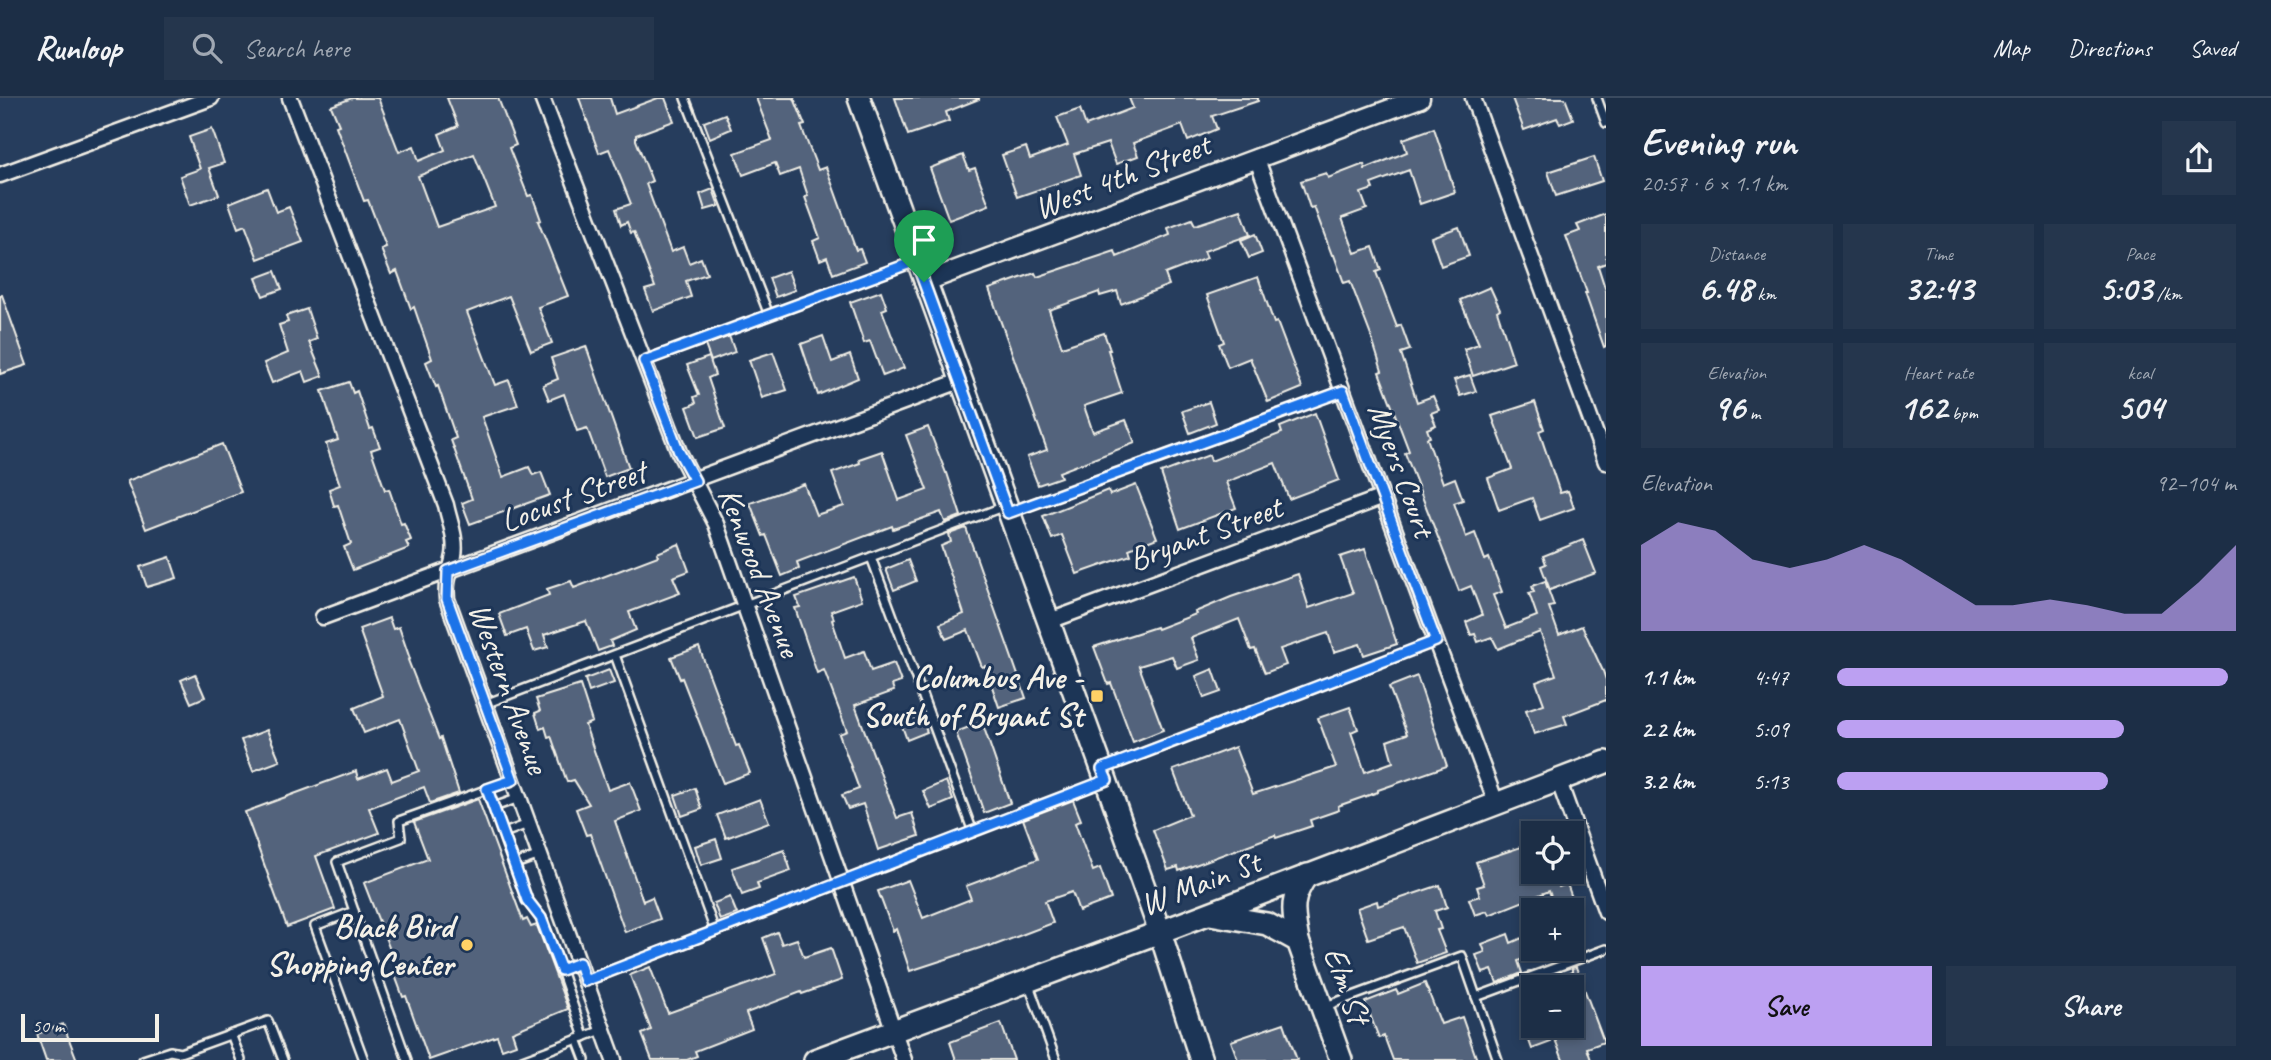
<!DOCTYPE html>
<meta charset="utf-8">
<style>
body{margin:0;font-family:Caveat,sans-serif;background:#25364d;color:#f1f3f6;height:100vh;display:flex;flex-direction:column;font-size:26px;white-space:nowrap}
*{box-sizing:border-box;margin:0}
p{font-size:23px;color:#a0a8b3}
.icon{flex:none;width:38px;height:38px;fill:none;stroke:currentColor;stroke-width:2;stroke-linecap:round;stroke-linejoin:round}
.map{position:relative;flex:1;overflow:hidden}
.side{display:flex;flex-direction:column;background:#1c2e46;width:665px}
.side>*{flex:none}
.controls{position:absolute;left:1521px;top:723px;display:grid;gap:14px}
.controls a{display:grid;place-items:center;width:63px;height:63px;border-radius:0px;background:#1c2e46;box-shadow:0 4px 10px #0003,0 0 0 2px #3a4a5f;font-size:35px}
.scale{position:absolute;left:21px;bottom:18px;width:138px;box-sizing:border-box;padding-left:7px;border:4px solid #f4f1e8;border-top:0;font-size:19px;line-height:24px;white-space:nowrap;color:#f4f1e8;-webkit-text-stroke:5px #1d3557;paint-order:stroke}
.pin{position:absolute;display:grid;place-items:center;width:60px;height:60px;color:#fff;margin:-72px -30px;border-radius:50% 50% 50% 0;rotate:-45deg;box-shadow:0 0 7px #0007}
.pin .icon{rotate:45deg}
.round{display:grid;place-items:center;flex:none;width:74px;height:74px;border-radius:0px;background:#25364d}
.summary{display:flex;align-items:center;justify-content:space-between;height:119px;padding:0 35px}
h1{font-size:38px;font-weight:600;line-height:52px}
.stats{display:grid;grid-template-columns:repeat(3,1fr);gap:10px;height:119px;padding:7px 35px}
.stats div{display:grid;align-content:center;border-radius:0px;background:#25364d;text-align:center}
.stats b{font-size:35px;font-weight:600}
.stats small{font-size:19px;font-weight:400}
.stats p{font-size:19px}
.chart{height:196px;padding:14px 35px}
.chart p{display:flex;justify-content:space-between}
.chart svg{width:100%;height:126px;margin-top:7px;fill:#bca0f2;opacity:.7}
.button{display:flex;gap:14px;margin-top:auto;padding:14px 35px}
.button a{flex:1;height:80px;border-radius:0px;background:#bca0f2;color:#111;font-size:28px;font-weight:600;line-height:80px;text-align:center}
.button a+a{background:#25364d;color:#f1f3f6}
ul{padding:0 35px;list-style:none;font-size:23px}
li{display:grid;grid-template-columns:112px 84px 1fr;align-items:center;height:52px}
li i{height:18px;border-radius:9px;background:#bca0f2}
header{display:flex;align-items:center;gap:42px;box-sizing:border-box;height:98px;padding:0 35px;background:#1c2e46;border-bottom:2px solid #3a4a5f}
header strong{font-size:33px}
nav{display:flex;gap:38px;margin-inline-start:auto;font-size:24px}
.search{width:490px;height:63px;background:#25364d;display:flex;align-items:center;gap:18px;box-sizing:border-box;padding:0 24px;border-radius:0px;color:#a0a8b3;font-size:26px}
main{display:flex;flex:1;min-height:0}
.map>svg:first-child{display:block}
.building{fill:#52647b;stroke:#f4f1e8;stroke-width:2;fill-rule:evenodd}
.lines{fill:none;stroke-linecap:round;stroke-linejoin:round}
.service-casing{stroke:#f4f1e8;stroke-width:12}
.minor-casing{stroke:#f4f1e8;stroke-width:19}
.tertiary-casing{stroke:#f4f1e8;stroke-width:23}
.secondary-casing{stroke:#f4f1e8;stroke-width:26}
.service{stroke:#1d3557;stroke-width:7}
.minor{stroke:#1d3557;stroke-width:14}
.tertiary{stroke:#1d3557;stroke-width:18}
.secondary{stroke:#1d3557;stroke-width:21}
.route-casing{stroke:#fff;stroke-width:14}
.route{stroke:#1a73e8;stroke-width:9}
.poi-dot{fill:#ffd166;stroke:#1d3557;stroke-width:2.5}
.labels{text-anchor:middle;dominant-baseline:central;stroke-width:6;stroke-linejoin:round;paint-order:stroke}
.street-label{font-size:33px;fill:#f4f1e8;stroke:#1d3557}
.poi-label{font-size:33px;font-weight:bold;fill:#f4f1e8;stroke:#1d3557;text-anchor:end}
</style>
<header>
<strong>Runloop</strong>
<div class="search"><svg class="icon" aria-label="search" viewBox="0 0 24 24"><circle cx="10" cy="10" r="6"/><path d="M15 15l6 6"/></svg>Search here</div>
<nav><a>Map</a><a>Directions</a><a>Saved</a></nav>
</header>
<main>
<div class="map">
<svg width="1606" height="962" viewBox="0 0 1606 962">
<rect width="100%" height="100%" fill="#263d5d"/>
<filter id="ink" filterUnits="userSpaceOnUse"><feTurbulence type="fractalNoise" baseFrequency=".0143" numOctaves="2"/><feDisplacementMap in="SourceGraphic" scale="14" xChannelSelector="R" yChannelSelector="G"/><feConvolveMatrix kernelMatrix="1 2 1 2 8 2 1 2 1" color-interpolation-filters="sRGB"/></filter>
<g filter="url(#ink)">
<!-- building -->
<g class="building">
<path d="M 352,0 L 378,0 L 399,54 L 414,48 L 419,63 L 445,52 L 439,36 L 458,28 L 447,0 L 498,0 L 516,47 L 509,50 L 528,98 L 532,97 L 541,122 L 538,123 L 568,198 L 538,209 L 552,245 L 531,253 L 509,198 L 467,214 L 495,287 L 509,282 L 518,307 L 482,319 L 503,379 L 529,369 L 533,377 L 541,374 L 550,397 L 470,426 L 462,405 L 472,401 L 451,342 L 456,340 L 438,288 L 436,289 L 426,264 L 432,261 L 414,209 L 411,211 L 397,173 L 391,176 L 381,151 L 386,149 L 368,102 L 364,103 L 336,28 L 339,27 L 331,8 ZM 474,56 L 495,109 L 437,129 L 418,78 Z"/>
<polygon points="579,0 610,0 615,16 658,0 665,0 674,23 636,37 636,42 652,83 646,86 671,154 683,149 689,165 701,160 707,176 686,183 691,199 653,213 645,192 655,189 634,134 631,135 627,124 621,127 616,111 631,106 609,51 599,55"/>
<polygon points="756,0 794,0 805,27 801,28 818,72 826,69 856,152 860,151 865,164 833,176 827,159 820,162 813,143 820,140 805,99 808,98 799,71 780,78 775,65 743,77 735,55 772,42"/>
<polygon points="895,0 979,0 979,1 946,14 949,23 908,37"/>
<polygon points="1129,0 1258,0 1258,3 1212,18 1217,31 1188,43 1182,27 1133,45 1138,58 1116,66 1108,45 1074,56 1081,77 1017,99 1002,57 1026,49 1030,61 1068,47 1057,19 1080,11 1086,28 1133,10"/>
<polygon points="1512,0 1565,0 1573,21 1560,26 1557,20 1524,32"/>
<polygon points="725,16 731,31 710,40 704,24"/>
<polygon points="1434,30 1455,94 1420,106 1409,72 1371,86 1373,91 1361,95 1367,111 1342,120 1355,155 1373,149 1381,172 1376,174 1397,229 1401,227 1410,252 1401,255 1417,304 1433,298 1439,312 1431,315 1436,327 1427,331 1430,339 1427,340 1443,385 1455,380 1463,402 1454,405 1466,439 1475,435 1485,462 1489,460 1502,494 1493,497 1506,530 1537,518 1529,495 1534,494 1532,488 1545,483 1554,508 1549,509 1559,537 1582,528 1603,573 1606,582 1606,602 1564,618 1567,626 1534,636 1526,612 1544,606 1536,584 1556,577 1540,534 1498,551 1492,539 1478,544 1475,536 1471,537 1466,524 1482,517 1471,488 1459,493 1405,355 1409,353 1379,274 1382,273 1371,238 1350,183 1344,185 1334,157 1332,157 1314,109 1310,110 1301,83 1326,75 1328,80 1364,66 1365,71 1407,54 1403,41"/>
<polygon points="212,31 224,65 209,70 219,97 190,107 180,78 200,71 189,39"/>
<polygon points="963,57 969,72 975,70 989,107 949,122 930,70"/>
<polygon points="1594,59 1602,83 1556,98 1548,74"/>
<polygon points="267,90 276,114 289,109 303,144 258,161 245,127 238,130 229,105"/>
<polygon points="713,91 719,108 705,112 700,96"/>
<polygon points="1241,112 1250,137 1204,153 1207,160 1165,176 1169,187 1121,206 1117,193 1100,198 1099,194 1049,212 1062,249 1104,235 1110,252 1108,252 1122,295 1084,308 1093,334 1126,322 1135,345 1059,374 1061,379 1038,387 1027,359 1047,352 989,191 1035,175 1037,179 1115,153 1117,159 1170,137 1168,130 1192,121 1195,127"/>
<polygon points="1606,116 1606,165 1598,168 1606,193 1606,248 1604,249 1585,195 1587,195 1566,138 1580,133 1577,127"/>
<polygon points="1459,129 1469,158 1441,168 1431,139"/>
<polygon points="1255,136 1262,155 1249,160 1241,142"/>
<polygon points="275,173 282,191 263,198 256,180"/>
<polygon points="788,173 795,192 776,199 769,180"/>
<polygon points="1258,179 1274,225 1277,224 1302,290 1268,304 1250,260 1228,269 1219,246 1224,244 1207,197"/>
<polygon points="1490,189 1500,211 1497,213 1514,264 1473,278 1464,251 1479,246 1460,202"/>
<polygon points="881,193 887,210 882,212 904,270 883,278 870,243 864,245 850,204"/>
<polygon points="2,197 27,267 0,276 0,198"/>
<polygon points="307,211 317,241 309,244 323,278 307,284 303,273 272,285 264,265 288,255 279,227 288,224 286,218"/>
<polygon points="729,238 735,254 711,263 705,247"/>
<polygon points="823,238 832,264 850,257 858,280 818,297 801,246"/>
<polygon points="586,248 629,370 605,379 587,330 577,333 564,296 549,302 543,287 558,281 551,260"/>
<polygon points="773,254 787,292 762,300 749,262"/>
<polygon points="709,259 715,277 708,280 725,330 698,339 687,309 696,305 694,299 699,297 687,267"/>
<polygon points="1470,277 1476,293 1460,298 1454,282"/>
<polygon points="349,284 353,295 357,293 370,331 373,330 380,349 371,352 385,392 389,391 401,426 404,425 411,442 406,444 409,450 353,472 344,449 351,446 338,407 334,408 329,391 340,387 326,346 338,342 322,293"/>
<polygon points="1209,304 1216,325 1190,335 1182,313"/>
<polygon points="1535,304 1544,331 1539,333 1560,395 1568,393 1574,410 1540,422 1532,400 1499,412 1488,380 1512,371 1492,318"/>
<polygon points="1315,315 1339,382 1289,401 1275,365 1226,384 1236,410 1180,431 1161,375 1209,357 1211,363 1282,335 1280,329"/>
<polygon points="928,329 946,375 947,375 961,418 945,424 941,414 893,431 892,428 797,464 799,471 782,478 766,437 763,438 750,405 804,386 816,417 844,408 832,375 860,365 859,361 882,353 899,402 927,392 906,337"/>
<polygon points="222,346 241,394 146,431 127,383"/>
<polygon points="1136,387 1157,440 1129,451 1131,457 1077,476 1062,437 1052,441 1043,418 1108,392 1110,397"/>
<polygon points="966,430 1026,600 999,609 985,568 982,569 968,532 946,541 940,526 964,516 941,448 951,444 949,436"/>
<polygon points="1583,442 1596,475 1550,492 1541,468 1546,466 1543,458"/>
<polygon points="679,446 689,473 673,479 680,495 629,514 636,532 610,543 612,548 598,553 586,523 544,537 548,549 534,553 526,531 507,538 499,516 549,497 547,491 571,483 574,490 658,458 657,455"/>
<polygon points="1365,451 1397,546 1364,557 1360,546 1334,554 1328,535 1280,551 1286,567 1265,575 1255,551 1251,552 1239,521 1191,540 1199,562 1177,570 1172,558 1139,568 1163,632 1133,644 1111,585 1108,586 1094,549 1156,529 1157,531 1196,516 1195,514 1231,499 1298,476 1309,510 1353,495 1340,459"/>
<polygon points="170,459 177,480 147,489 140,469"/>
<polygon points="908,462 916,483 894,492 886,471"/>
<polygon points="854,479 862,502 831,513 834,521 832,522 845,560 864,553 871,573 894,565 901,584 892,587 894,593 855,607 897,720 912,715 919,738 878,752 863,706 848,711 842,697 859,691 839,636 847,633 824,572 817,575 795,510 800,509 796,499"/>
<polygon points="389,520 393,531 399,529 410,561 408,562 439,641 441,640 459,695 430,705 424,689 369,710 379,735 316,758 335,811 287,829 245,714 356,673 358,681 387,670 392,683 419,673 400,621 364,635 354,610 383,598 359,531"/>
<polygon points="699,549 736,648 739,647 750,675 723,685 682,580 680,581 671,559"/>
<polygon points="1213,571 1221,594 1204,600 1196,578"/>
<polygon points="609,572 614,585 589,594 585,581"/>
<polygon points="195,576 205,599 191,605 181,582"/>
<polygon points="1417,578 1447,668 1378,692 1378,694 1338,708 1339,712 1310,722 1312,728 1276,740 1275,737 1179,773 1178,769 1168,772 1153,732 1190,717 1173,672 1235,649 1253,696 1336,669 1318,620 1350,609 1358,631 1351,634 1365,674 1393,664 1387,643 1407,636 1389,589"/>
<polygon points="580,587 592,624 585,627 608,692 630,684 641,713 615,723 643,803 652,799 660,821 625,834 590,736 586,737 576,711 589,706 574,682 567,684 551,638 548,639 545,629 540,631 535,615 540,613 536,601"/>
<polygon points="920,617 927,634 907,642 901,625"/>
<polygon points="982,624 1010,705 984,715 956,634"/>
<polygon points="267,632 280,663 253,673 241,642"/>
<polygon points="946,683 953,702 931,711 923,693"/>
<polygon points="695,690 702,711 682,718 675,697"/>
<polygon points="478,701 523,823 527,821 531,829 537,827 568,911 512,934 516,946 502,951 497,938 429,962 406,898 403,899 393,872 397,870 364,785 428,761 414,724"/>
<polygon points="760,701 769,724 726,740 717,717"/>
<polygon points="1073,702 1081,722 1075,725 1093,773 1100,770 1111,801 1079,813 1072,794 1045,803 1053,825 990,849 989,847 910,873 896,831 893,833 878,793 908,782 923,820 971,801 966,788 1038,761 1023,721"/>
<polygon points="716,741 722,760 701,767 695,748"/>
<polygon points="1533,745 1533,774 1553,774 1559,789 1567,786 1575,808 1556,812 1549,793 1489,817 1487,813 1475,817 1469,801 1480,798 1477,789 1484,787 1476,764"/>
<polygon points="784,752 791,773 757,785 759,791 742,797 732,770"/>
<polygon points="1440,787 1447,809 1435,813 1441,831 1437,832 1446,855 1417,865 1404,829 1368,841 1357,810 1377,803 1378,808"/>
<polygon points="730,799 737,816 720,822 714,805"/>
<polygon points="777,834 782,846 797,841 804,859 831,850 842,882 802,896 801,894 746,915 752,931 695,953 697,958 687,962 652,962 642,936 651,932 630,877 650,869 668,915 776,876 763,840"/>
<polygon points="1508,836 1511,845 1522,840 1529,858 1518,863 1522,875 1497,885 1492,872 1483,875 1476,857 1485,854 1482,846"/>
<polygon points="1576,869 1604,944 1587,950 1591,962 1563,962 1553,936 1572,929 1572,889 1536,888 1572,874 1572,870"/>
<polygon points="1425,885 1441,926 1462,919 1477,962 1393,962 1384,938 1379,940 1365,904 1396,892 1398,896"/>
<polygon points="1001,925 1014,962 956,962 950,944"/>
<polygon points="1284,925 1297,962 1238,962 1231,943"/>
<polygon points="63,926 77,962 46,962 37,936"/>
<polygon points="1546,930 1551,944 1532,951 1527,937"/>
</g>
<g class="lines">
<defs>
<g id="service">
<polyline points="685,0 769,217"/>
<polyline points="1597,0 1606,25"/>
<polyline points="644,263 916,163"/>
<polyline points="1012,414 1342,293"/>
<polyline points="871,459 973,734"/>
<polyline points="615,557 715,833"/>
<polyline points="485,606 1005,408"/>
<polyline points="1103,671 1436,543"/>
<polyline points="487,691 527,802 541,820 561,872 579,865"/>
<polyline points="494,709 519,700"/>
<polyline points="504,735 528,726"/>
<polyline points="515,766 540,757"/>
<polyline points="354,813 407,962"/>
<polyline points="561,872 584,939"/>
<polyline points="585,883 1103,684"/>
<polyline points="1029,887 1056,962"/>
<polyline points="1476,899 1606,851"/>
<polyline points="1323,909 1462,858 1498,962"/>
<polyline points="231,936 241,962"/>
<polyline points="577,941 585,962"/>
<polyline points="143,962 170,953 180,955 268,923 283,962"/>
<polyline points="364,962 315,828 354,813 337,764 401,740 399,723 513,682"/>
<polyline points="522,962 602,932"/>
</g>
<g id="minor">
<path d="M 290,0 L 446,407 C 449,422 457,441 454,457 C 451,475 445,480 447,501 L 614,962"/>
<polyline points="542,0 679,354 716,426 904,962"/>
<polyline points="1473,0 1606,364"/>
<polyline points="1256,59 1496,705"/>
<polyline points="0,77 211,0"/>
<polyline points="323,519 960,283"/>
<polyline points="1047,524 1383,399"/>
<polyline points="1558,681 1606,814"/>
</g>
<polyline id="tertiary" points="924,184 1420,0"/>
<g id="secondary">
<polyline points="859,0 1106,682 1160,834 1201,962"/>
<polyline points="1210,816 1267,826 1298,843 1341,962"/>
<path d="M 1298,843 C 1293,814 1289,802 1307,777"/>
<polyline points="815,962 1160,834 1606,664"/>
</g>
</defs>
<!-- service casing -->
<use href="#service" class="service-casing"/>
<!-- minor casing -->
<use href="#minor" class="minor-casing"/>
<!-- tertiary casing -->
<use href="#tertiary" class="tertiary-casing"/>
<!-- secondary casing -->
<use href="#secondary" class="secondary-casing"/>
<!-- service -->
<use href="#service" class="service"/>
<!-- minor -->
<use href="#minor" class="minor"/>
<!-- tertiary -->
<use href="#tertiary" class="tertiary"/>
<!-- secondary -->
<use href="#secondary" class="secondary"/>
</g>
</g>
<g class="lines" filter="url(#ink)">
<defs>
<polygon id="route" points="916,163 1008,415 1343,293 1436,543 1102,671 1107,682 585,883 579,865 561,872 541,820 527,802 487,691 513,682 447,501 448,473 695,383 679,354 644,263"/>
</defs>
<!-- route casing -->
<use href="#route" class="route-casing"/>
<!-- route -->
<use href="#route" class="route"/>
</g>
<!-- markers -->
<g class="poi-dot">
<rect x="1090" y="591" width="14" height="14" rx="3.5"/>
<circle cx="467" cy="847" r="7"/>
</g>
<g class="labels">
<!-- street labels -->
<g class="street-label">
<text transform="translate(1122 78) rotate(-21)">West 4th Street</text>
<text transform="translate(1402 372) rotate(70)">Myers Court</text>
<text transform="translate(573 398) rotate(-20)">Locust Street</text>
<text transform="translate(1205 435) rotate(-20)">Bryant Street</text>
<text transform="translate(760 474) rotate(69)">Kenwood Avenue</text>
<text transform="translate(509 590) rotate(70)">Western Avenue</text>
<text transform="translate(1200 785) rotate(-21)">W Main St</text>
<text transform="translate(1347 887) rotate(70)">Elm St</text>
</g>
<!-- poi labels -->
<g class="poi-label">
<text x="1083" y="579">Columbus Ave -<tspan x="1083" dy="38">South of Bryant St</tspan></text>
<text x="453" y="828">Black Bird<tspan x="453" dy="38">Shopping Center</tspan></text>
</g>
</g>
</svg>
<div class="controls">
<a><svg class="icon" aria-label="locate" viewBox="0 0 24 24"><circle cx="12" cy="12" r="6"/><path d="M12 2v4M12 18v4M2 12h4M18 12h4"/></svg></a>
<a>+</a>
<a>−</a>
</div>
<div class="scale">50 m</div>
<div class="pin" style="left:924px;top:184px;background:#1e9e55"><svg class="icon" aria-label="arrive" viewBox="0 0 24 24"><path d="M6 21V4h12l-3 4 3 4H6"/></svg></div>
</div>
<section class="side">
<div class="summary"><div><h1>Evening run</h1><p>20:57 · 6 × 1.1 km</p></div><a class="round"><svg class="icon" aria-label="share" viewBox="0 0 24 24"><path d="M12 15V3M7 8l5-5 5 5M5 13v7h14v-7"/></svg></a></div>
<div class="stats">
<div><p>Distance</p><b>6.48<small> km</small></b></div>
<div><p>Time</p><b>32:43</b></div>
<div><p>Pace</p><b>5:03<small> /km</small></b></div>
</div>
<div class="stats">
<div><p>Elevation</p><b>96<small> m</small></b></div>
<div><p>Heart rate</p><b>162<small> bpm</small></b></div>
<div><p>kcal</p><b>504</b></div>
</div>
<div class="chart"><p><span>Elevation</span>92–104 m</p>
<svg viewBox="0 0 160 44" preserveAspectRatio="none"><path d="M0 44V14L10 6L20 9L30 19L40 22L50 19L60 14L70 19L80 27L90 35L100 35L110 33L120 35L130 38L140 38L150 27L160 14V44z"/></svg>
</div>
<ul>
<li><b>1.1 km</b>4:47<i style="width:98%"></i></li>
<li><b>2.2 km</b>5:09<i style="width:72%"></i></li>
<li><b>3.2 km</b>5:13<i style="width:68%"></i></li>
</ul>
<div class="button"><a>Save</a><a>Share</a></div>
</section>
</main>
